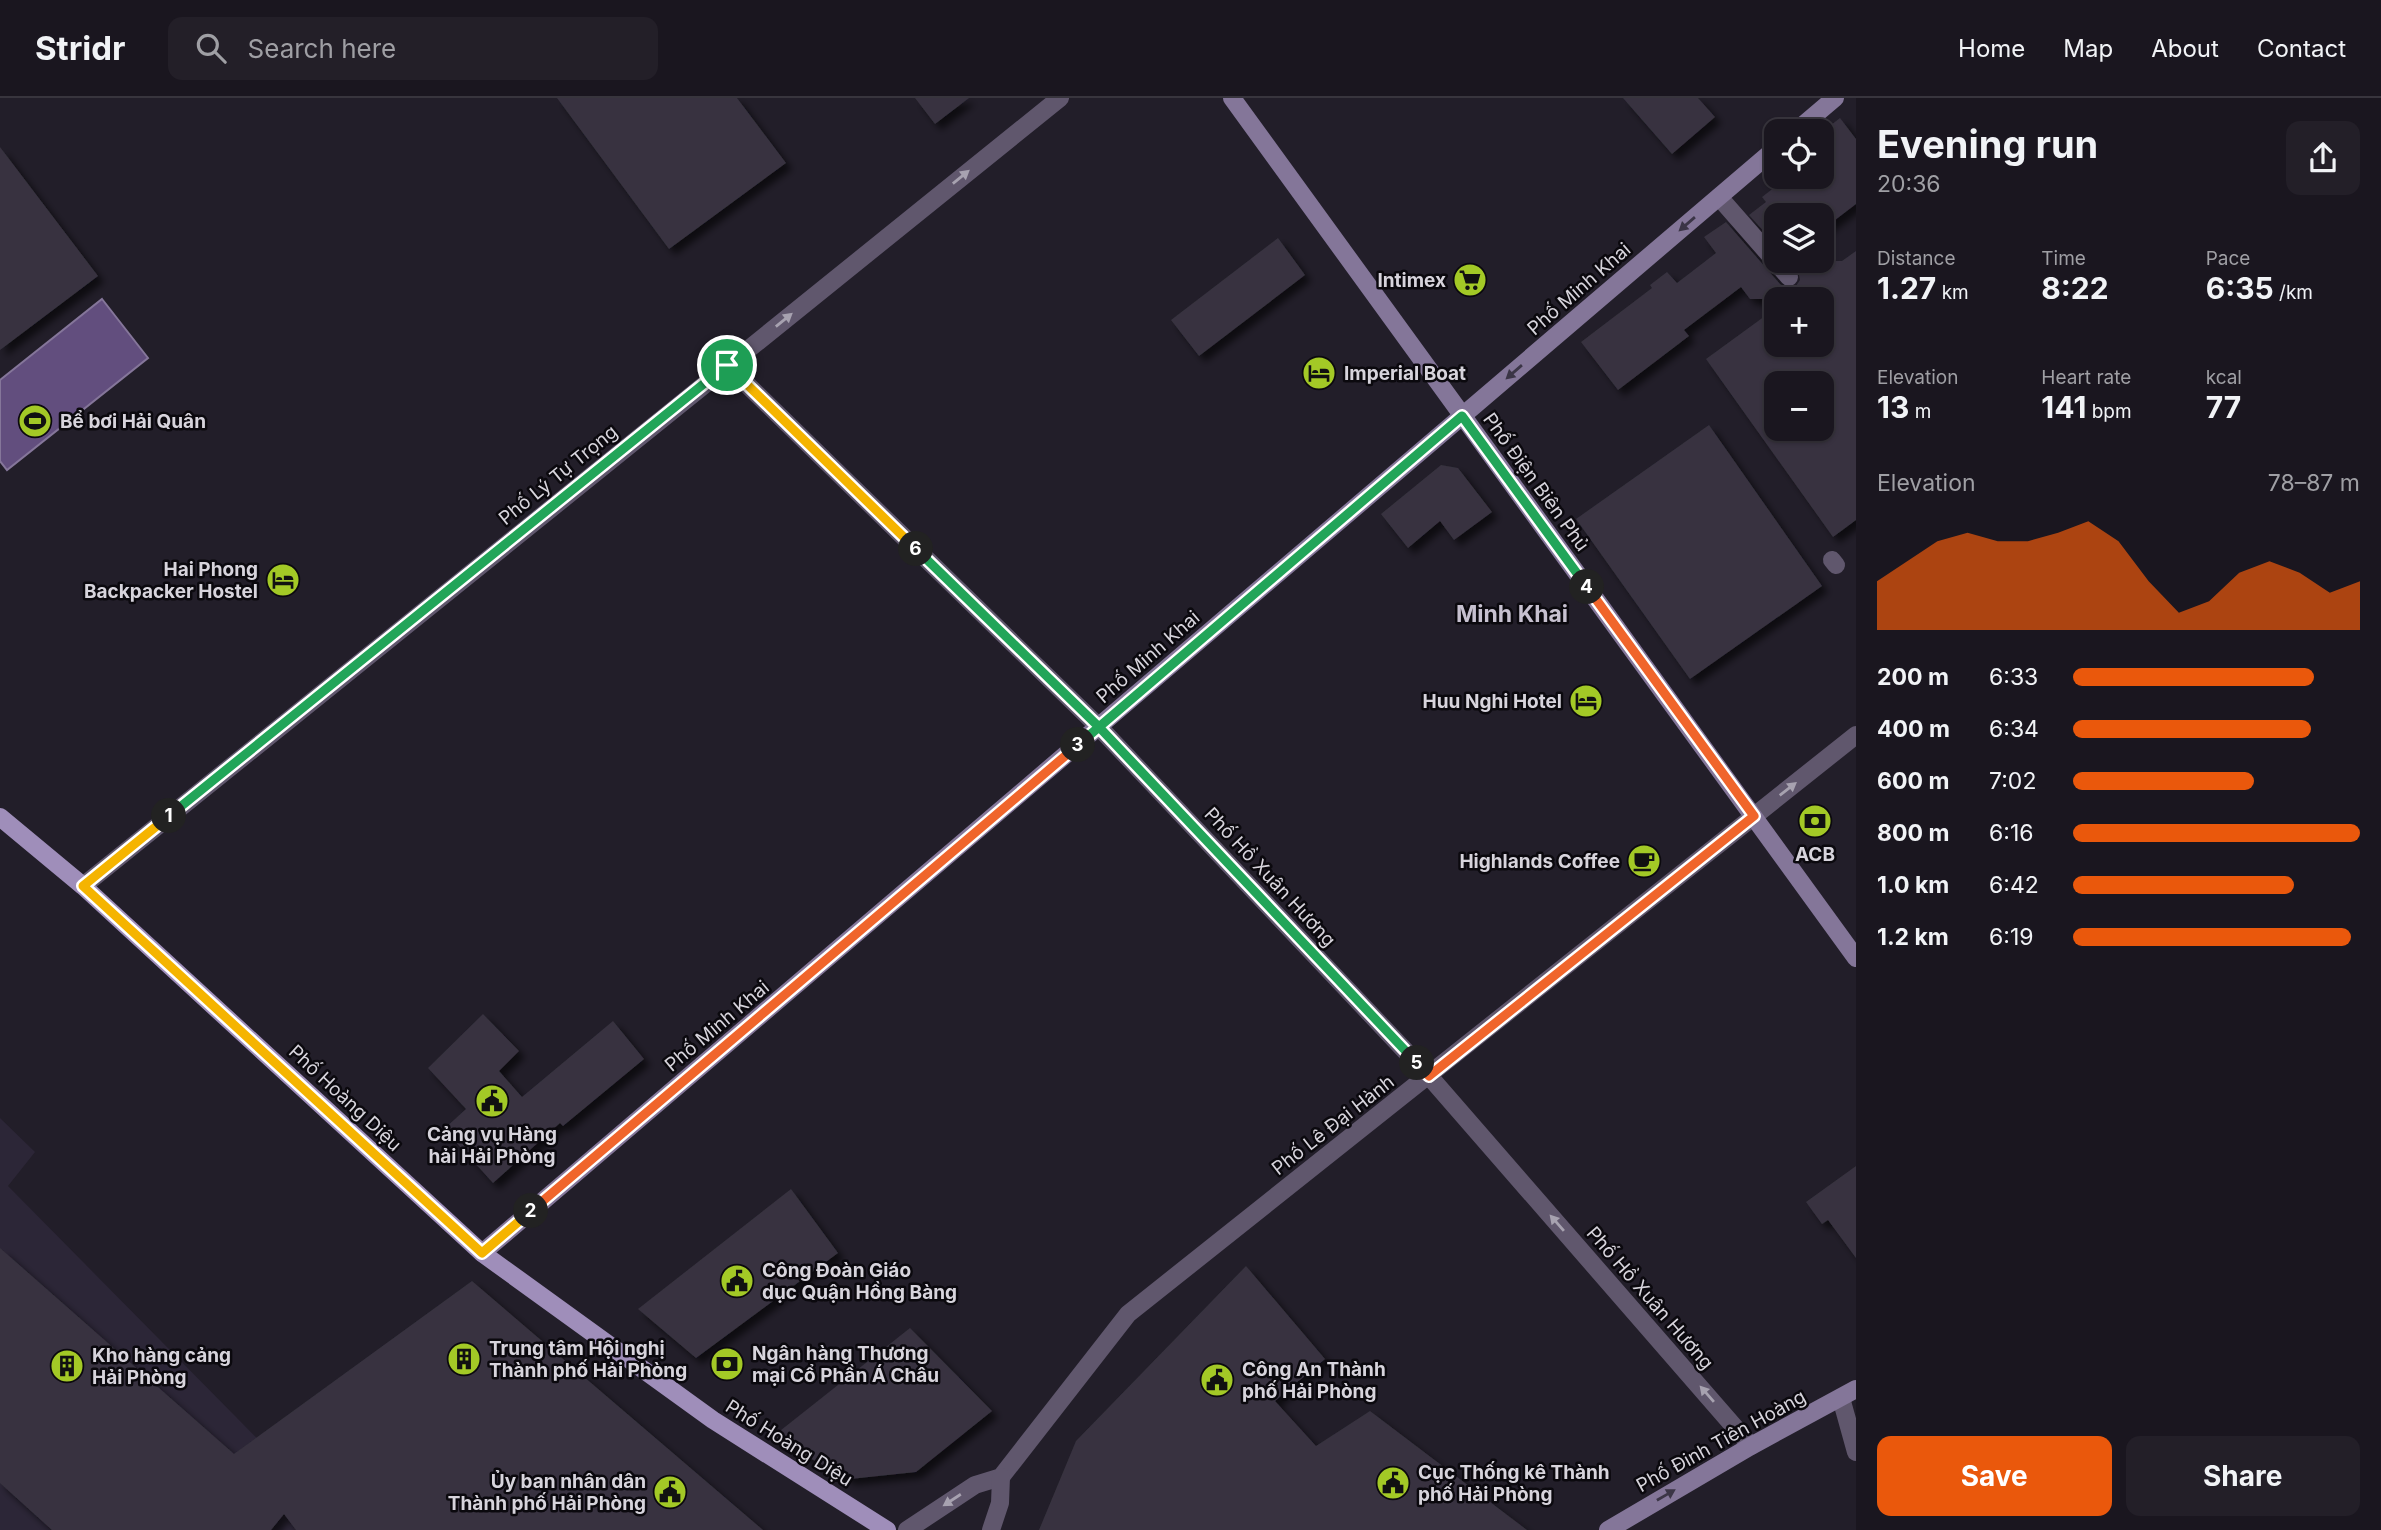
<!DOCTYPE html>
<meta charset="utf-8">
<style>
body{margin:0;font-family:Inter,sans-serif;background:#231f28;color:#f1f3f6;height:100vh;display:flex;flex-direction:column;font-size:26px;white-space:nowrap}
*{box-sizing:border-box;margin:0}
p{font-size:23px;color:#9f9fa4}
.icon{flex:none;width:38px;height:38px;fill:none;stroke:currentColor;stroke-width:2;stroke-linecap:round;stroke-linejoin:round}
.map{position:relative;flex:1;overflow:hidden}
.side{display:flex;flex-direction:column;background:#1a161f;width:525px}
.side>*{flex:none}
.controls{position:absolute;left:1764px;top:21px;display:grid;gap:14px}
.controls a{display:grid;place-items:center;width:70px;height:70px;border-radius:14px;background:#1a161f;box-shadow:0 2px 5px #0004,0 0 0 2px #38353d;font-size:35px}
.pin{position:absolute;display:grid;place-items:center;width:60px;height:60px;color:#fff;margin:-30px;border:4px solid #fff;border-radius:50%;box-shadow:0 2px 7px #0007}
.km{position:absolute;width:35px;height:35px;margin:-18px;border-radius:50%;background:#222;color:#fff;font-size:19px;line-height:35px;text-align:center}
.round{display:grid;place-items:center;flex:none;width:74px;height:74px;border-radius:14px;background:#231f28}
.head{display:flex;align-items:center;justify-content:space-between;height:119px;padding:0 21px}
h1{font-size:38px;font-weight:700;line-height:52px}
.figures{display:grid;grid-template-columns:repeat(3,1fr);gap:10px;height:119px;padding:7px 21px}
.figures div{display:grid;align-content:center}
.figures b{font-size:30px;font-weight:700}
.figures small{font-size:19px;font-weight:400}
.figures p{font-size:19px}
.chart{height:196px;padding:14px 21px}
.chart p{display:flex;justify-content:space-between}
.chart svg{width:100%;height:126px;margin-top:7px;fill:#ea580c;opacity:.7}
.cta{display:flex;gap:14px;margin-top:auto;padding:14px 21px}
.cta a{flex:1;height:80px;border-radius:14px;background:#ea580c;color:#fff;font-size:28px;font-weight:700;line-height:80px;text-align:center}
.cta a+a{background:#231f28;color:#f1f3f6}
ul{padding:0 21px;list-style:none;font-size:23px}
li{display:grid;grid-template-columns:112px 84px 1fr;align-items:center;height:52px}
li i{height:18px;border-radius:9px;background:#ea580c}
header{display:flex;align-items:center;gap:42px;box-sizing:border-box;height:98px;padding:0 35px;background:#1a161f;border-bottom:2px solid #38353d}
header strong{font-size:33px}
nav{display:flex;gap:38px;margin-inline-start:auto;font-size:24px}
.search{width:490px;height:63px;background:#231f28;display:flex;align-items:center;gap:18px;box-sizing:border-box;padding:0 24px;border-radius:14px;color:#9f9fa4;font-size:26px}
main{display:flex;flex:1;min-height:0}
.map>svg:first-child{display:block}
.built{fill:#2c2637}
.water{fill:#624e7e;stroke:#85769a;stroke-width:2}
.building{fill:#37333f;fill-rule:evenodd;filter:url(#shadow)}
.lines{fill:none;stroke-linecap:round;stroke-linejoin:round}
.street{stroke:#60576d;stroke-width:18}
.secondary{stroke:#847699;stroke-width:18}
.primary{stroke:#9f8eba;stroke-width:18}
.oneway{fill:#a7a2b0}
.oneway2{fill:#3b3546}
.split-1-casing{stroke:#fff;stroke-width:14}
.split-2-casing{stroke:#fff;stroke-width:14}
.split-3-casing{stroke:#fff;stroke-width:14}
.split-4-casing{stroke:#fff;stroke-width:14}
.split-5-casing{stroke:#fff;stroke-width:14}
.split-6-casing{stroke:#fff;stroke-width:14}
.split-7-casing{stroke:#fff;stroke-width:14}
.split-1{stroke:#22a559;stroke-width:9}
.split-2{stroke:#f5b400;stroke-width:9}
.split-3{stroke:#f0652b;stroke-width:9}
.split-4{stroke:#22a559;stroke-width:9}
.split-5{stroke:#f0652b;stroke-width:9}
.split-6{stroke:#22a559;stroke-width:9}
.split-7{stroke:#f5b400;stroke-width:9}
.labels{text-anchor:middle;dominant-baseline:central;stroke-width:5;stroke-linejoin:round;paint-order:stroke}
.poi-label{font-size:19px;font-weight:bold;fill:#d7d4dc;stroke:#0b090e;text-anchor:start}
.street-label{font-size:19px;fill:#d7d4dc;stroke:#0b090e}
.quarter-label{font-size:23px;font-weight:bold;fill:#c7c1d0;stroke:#0b090e}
</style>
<header>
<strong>Stridr</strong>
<div class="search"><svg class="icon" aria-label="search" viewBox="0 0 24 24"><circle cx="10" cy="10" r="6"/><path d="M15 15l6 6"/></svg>Search here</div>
<nav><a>Home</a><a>Map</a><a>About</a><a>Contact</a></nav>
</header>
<main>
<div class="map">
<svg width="1856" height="1432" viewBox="0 0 1856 1432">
<defs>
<filter id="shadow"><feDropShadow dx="6" dy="6" stdDeviation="3.5" flood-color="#0009"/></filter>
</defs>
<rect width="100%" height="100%" fill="#221e29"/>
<!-- built -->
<polygon class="built" points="0,1020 35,1054 8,1088 319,1403 296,1432 0,1432"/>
<!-- water -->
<polygon class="water" points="102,201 148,260 7,372 0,363 0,282"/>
<!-- building -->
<g class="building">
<polygon points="557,0 737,0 786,65 669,151"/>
<polygon points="915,0 969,0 935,26"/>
<polygon points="1623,0 1698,0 1715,19 1672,56"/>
<polygon points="1840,20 1856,41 1856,106 1822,132 1822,117 1776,117 1776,147 1749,117 1766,104 1762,99 1788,79 1822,79 1822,34"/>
<polygon points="0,49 98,178 0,252"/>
<path d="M 1726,124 L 1780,186 L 1786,190 L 1796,188 L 1800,182 L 1798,172 L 1790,163 L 1842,163 L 1856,153 L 1856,422 L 1833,439 L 1706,261 L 1776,210 L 1776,247 L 1822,247 L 1822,201 L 1750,201 L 1741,189 L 1684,232 L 1689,238 L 1618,292 L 1581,244 L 1652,190 L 1650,187 L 1667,174 L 1677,185 L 1716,155 L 1704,139 ZM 1776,285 L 1822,285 L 1822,331 L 1776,331 Z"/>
<polygon points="1278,140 1305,177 1199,258 1171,222"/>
<polygon points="1709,327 1822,488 1690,581 1576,421"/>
<polygon points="1441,367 1458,370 1492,414 1454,442 1440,423 1408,450 1381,416"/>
<polygon points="483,916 519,953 499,973 522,999 613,923 644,961 563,1028 560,1025 493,1085 444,1031 466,1011 428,970"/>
<polygon points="1856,1068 1856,1160 1828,1122 1822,1126 1806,1104"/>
<polygon points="791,1091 838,1155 696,1260 638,1211"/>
<polygon points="0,1150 234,1356 472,1183 763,1432 296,1432 284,1416 271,1432 52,1432 0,1385"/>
<polygon points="1246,1168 1325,1261 1275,1303 1316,1348 1370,1313 1527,1432 1039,1432 1076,1343"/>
<polygon points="910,1230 992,1313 916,1374 850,1381 771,1340"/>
</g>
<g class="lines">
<!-- street -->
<g class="street">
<polyline points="1719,99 1789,179"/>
<polyline points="727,267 1099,629 1429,978 1751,1348"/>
<polyline points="1832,462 1836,467"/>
<polyline points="83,788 1060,0"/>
<polyline points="1841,1300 1856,1354"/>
<polyline points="907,1432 975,1387 1001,1379 1128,1216 1856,637"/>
<polyline points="991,1432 1000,1405 1001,1379"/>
</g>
<!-- secondary -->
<g class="secondary">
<polyline points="1232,0 1856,860"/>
<polyline points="1796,33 1835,0"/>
<polyline points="482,1155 1776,50"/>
<polyline points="1608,1432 1751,1348 1856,1291"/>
</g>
<!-- primary -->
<polyline class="primary" points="0,719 83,788 482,1155 713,1322 887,1432"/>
</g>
<!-- one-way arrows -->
<defs><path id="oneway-solid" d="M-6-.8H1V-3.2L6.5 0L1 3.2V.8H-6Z" transform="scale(1.75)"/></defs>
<g class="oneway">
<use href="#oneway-solid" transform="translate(961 79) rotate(-39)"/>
<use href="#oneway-solid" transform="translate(784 222) rotate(-39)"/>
<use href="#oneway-solid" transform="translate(1788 691) rotate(-38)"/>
<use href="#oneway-solid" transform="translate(1557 1125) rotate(-131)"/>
<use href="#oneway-solid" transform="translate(1707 1296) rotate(-131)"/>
<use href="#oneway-solid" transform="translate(952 1402) rotate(147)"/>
</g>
<g class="oneway2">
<use href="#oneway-solid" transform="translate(1687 126) rotate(139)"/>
<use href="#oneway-solid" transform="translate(1514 274) rotate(139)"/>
<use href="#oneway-solid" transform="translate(1666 1397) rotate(-30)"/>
</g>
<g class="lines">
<defs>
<polyline id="split-1" points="169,718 727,267"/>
<polyline id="split-2" points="169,718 83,788 482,1155 531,1113"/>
<polyline id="split-3" points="531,1113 1078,647"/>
<polyline id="split-4" points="1078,647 1462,318 1587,489"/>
<polyline id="split-5" points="1417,965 1429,978 1754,718 1587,489"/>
<polyline id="split-6" points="916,451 1099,629 1417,965"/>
<polyline id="split-7" points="727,267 916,451"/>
</defs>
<!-- split-1 casing -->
<use href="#split-1" class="split-1-casing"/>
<!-- split-2 casing -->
<use href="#split-2" class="split-2-casing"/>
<!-- split-3 casing -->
<use href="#split-3" class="split-3-casing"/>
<!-- split-4 casing -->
<use href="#split-4" class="split-4-casing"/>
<!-- split-5 casing -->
<use href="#split-5" class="split-5-casing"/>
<!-- split-6 casing -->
<use href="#split-6" class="split-6-casing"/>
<!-- split-7 casing -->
<use href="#split-7" class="split-7-casing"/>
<!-- split-1 -->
<use href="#split-1" class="split-1"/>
<!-- split-2 -->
<use href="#split-2" class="split-2"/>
<!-- split-3 -->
<use href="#split-3" class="split-3"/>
<!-- split-4 -->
<use href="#split-4" class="split-4"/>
<!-- split-5 -->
<use href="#split-5" class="split-5"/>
<!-- split-6 -->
<use href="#split-6" class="split-6"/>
<!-- split-7 -->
<use href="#split-7" class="split-7"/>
</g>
<!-- icons -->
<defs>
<symbol id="supermarket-disc" viewBox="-11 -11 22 22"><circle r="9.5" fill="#a3c926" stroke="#0b090e"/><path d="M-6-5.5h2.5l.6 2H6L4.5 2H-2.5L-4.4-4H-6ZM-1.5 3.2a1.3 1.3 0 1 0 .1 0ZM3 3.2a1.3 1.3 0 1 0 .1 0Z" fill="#111"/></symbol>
<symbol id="hotel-disc" viewBox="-11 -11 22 22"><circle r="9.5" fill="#a3c926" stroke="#0b090e"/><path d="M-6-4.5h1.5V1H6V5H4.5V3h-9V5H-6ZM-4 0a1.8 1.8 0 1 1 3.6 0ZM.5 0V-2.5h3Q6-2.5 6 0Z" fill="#111"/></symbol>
<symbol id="stadium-disc" viewBox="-11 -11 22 22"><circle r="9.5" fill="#a3c926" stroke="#0b090e"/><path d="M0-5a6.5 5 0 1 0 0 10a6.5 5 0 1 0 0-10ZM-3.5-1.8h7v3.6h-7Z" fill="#111"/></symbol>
<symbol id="bank-disc" viewBox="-11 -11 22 22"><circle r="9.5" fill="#a3c926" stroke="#0b090e"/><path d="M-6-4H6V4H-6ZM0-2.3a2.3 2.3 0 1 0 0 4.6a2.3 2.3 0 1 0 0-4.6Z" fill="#111"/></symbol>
<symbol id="cafe-disc" viewBox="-11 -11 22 22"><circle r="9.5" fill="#a3c926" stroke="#0b090e"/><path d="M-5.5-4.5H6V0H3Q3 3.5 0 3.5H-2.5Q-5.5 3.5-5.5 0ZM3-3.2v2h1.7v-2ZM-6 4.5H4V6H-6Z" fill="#111"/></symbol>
<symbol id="civic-disc" viewBox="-11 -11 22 22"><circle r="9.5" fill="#a3c926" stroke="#0b090e"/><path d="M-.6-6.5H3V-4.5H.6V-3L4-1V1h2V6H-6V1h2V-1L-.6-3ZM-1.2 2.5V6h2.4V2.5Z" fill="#111"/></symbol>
<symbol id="building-disc" viewBox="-11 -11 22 22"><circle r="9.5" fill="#a3c926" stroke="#0b090e"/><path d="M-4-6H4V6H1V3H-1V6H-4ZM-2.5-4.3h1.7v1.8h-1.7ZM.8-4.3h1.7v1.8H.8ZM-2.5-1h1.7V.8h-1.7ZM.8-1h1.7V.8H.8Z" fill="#111"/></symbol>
</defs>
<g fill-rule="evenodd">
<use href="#supermarket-disc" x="1451" y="163" width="38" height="38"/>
<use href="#hotel-disc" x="1300" y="256" width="38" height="38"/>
<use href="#stadium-disc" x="16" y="304" width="38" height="38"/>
<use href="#hotel-disc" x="264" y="463" width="38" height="38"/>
<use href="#hotel-disc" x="1567" y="584" width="38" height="38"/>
<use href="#bank-disc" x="1796" y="704" width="38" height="38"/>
<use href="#cafe-disc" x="1625" y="744" width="38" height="38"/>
<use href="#civic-disc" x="473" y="984" width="38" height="38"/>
<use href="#civic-disc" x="718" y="1164" width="38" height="38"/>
<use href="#building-disc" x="445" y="1242" width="38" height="38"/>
<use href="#bank-disc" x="708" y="1247" width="38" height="38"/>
<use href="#building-disc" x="48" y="1249" width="38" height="38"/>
<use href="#civic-disc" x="1198" y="1263" width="38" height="38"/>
<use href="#civic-disc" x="1374" y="1366" width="38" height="38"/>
<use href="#civic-disc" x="651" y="1375" width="38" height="38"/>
</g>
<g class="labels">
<!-- poi labels -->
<g class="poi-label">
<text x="1446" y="182" text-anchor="end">Intimex</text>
<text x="1344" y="275">Imperial Boat</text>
<text x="60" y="323">Bể bơi Hải Quân</text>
<text x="258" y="471" text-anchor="end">Hai Phong<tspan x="258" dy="22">Backpacker Hostel</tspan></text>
<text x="1562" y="603" text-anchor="end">Huu Nghi Hotel</text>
<text x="1815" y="756" text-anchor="middle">ACB</text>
<text x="1620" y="763" text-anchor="end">Highlands Coffee</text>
<text x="492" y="1036" text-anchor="middle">Cảng vụ Hàng<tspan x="492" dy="22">hải Hải Phòng</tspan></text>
<text x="762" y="1172">Công Đoàn Giáo<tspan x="762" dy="22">dục Quận Hồng Bàng</tspan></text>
<text x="489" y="1250">Trung tâm Hội nghị<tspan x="489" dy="22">Thành phố Hải Phòng</tspan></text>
<text x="752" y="1255">Ngân hàng Thương<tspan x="752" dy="22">mại Cổ Phần Á Châu</tspan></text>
<text x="92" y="1257">Kho hàng cảng<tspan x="92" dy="22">Hải Phòng</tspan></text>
<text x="1242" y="1271">Công An Thành<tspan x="1242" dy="22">phố Hải Phòng</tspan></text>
<text x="1418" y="1374">Cục Thống kê Thành<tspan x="1418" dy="22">phố Hải Phòng</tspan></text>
<text x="646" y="1383" text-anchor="end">Ủy ban nhân dân<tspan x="646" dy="22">Thành phố Hải Phòng</tspan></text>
</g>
<!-- street labels -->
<g class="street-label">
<text transform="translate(1579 191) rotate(-41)">Phố Minh Khai</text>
<text transform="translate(558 377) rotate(-39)">Phố Lý Tự Trọng</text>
<text transform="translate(1536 384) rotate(54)">Phố Điện Biên Phủ</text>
<text transform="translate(1148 559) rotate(-41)">Phố Minh Khai</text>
<text transform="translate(1270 779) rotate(47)">Phố Hồ Xuân Hương</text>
<text transform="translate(717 928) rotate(-40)">Phố Minh Khai</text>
<text transform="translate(345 1000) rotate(43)">Phố Hoàng Diệu</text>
<text transform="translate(1333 1027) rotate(-38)">Phố Lê Đại Hành</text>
<text transform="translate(1650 1200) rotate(49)">Phố Hồ Xuân Hương</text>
<text transform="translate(1721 1343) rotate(-29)">Phố Đinh Tiên Hoàng</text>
<text transform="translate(789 1345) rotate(32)">Phố Hoàng Diệu</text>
</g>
<!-- quarter labels -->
<g class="quarter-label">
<text x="1512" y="516">Minh Khai</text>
</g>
</g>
</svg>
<div class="controls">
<a><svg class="icon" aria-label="locate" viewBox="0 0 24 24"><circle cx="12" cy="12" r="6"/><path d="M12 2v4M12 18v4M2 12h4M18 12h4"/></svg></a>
<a><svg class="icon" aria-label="layers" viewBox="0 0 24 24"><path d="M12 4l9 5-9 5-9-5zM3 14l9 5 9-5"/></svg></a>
<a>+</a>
<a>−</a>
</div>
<div class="pin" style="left:727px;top:267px;background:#1e9e55"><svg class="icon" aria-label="arrive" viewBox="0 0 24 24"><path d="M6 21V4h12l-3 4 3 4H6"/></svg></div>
<b class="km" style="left:169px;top:718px">1</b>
<b class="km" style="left:531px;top:1113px">2</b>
<b class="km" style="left:1078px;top:647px">3</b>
<b class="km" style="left:1587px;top:489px">4</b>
<b class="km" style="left:1417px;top:965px">5</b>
<b class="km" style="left:916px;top:451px">6</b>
</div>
<section class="side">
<div class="head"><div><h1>Evening run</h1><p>20:36</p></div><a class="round"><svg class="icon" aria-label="share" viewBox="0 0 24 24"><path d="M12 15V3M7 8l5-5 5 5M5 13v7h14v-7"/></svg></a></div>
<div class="figures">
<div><p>Distance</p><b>1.27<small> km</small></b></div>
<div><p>Time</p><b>8:22</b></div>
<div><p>Pace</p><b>6:35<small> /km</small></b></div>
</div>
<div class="figures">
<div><p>Elevation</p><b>13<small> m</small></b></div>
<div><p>Heart rate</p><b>141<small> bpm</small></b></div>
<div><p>kcal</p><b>77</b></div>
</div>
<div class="chart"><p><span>Elevation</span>78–87 m</p>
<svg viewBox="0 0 160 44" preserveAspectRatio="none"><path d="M0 44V27L10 20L20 13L30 10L40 13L50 13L60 10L70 6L80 13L90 27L100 38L110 34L120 24L130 20L140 24L150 31L160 27V44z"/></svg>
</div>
<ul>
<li><b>200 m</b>6:33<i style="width:84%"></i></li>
<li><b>400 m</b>6:34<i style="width:83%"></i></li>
<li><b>600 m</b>7:02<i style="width:63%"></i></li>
<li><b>800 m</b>6:16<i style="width:100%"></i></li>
<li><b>1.0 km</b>6:42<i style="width:77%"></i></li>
<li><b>1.2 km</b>6:19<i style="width:97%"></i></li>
</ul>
<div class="cta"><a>Save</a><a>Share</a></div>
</section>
</main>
